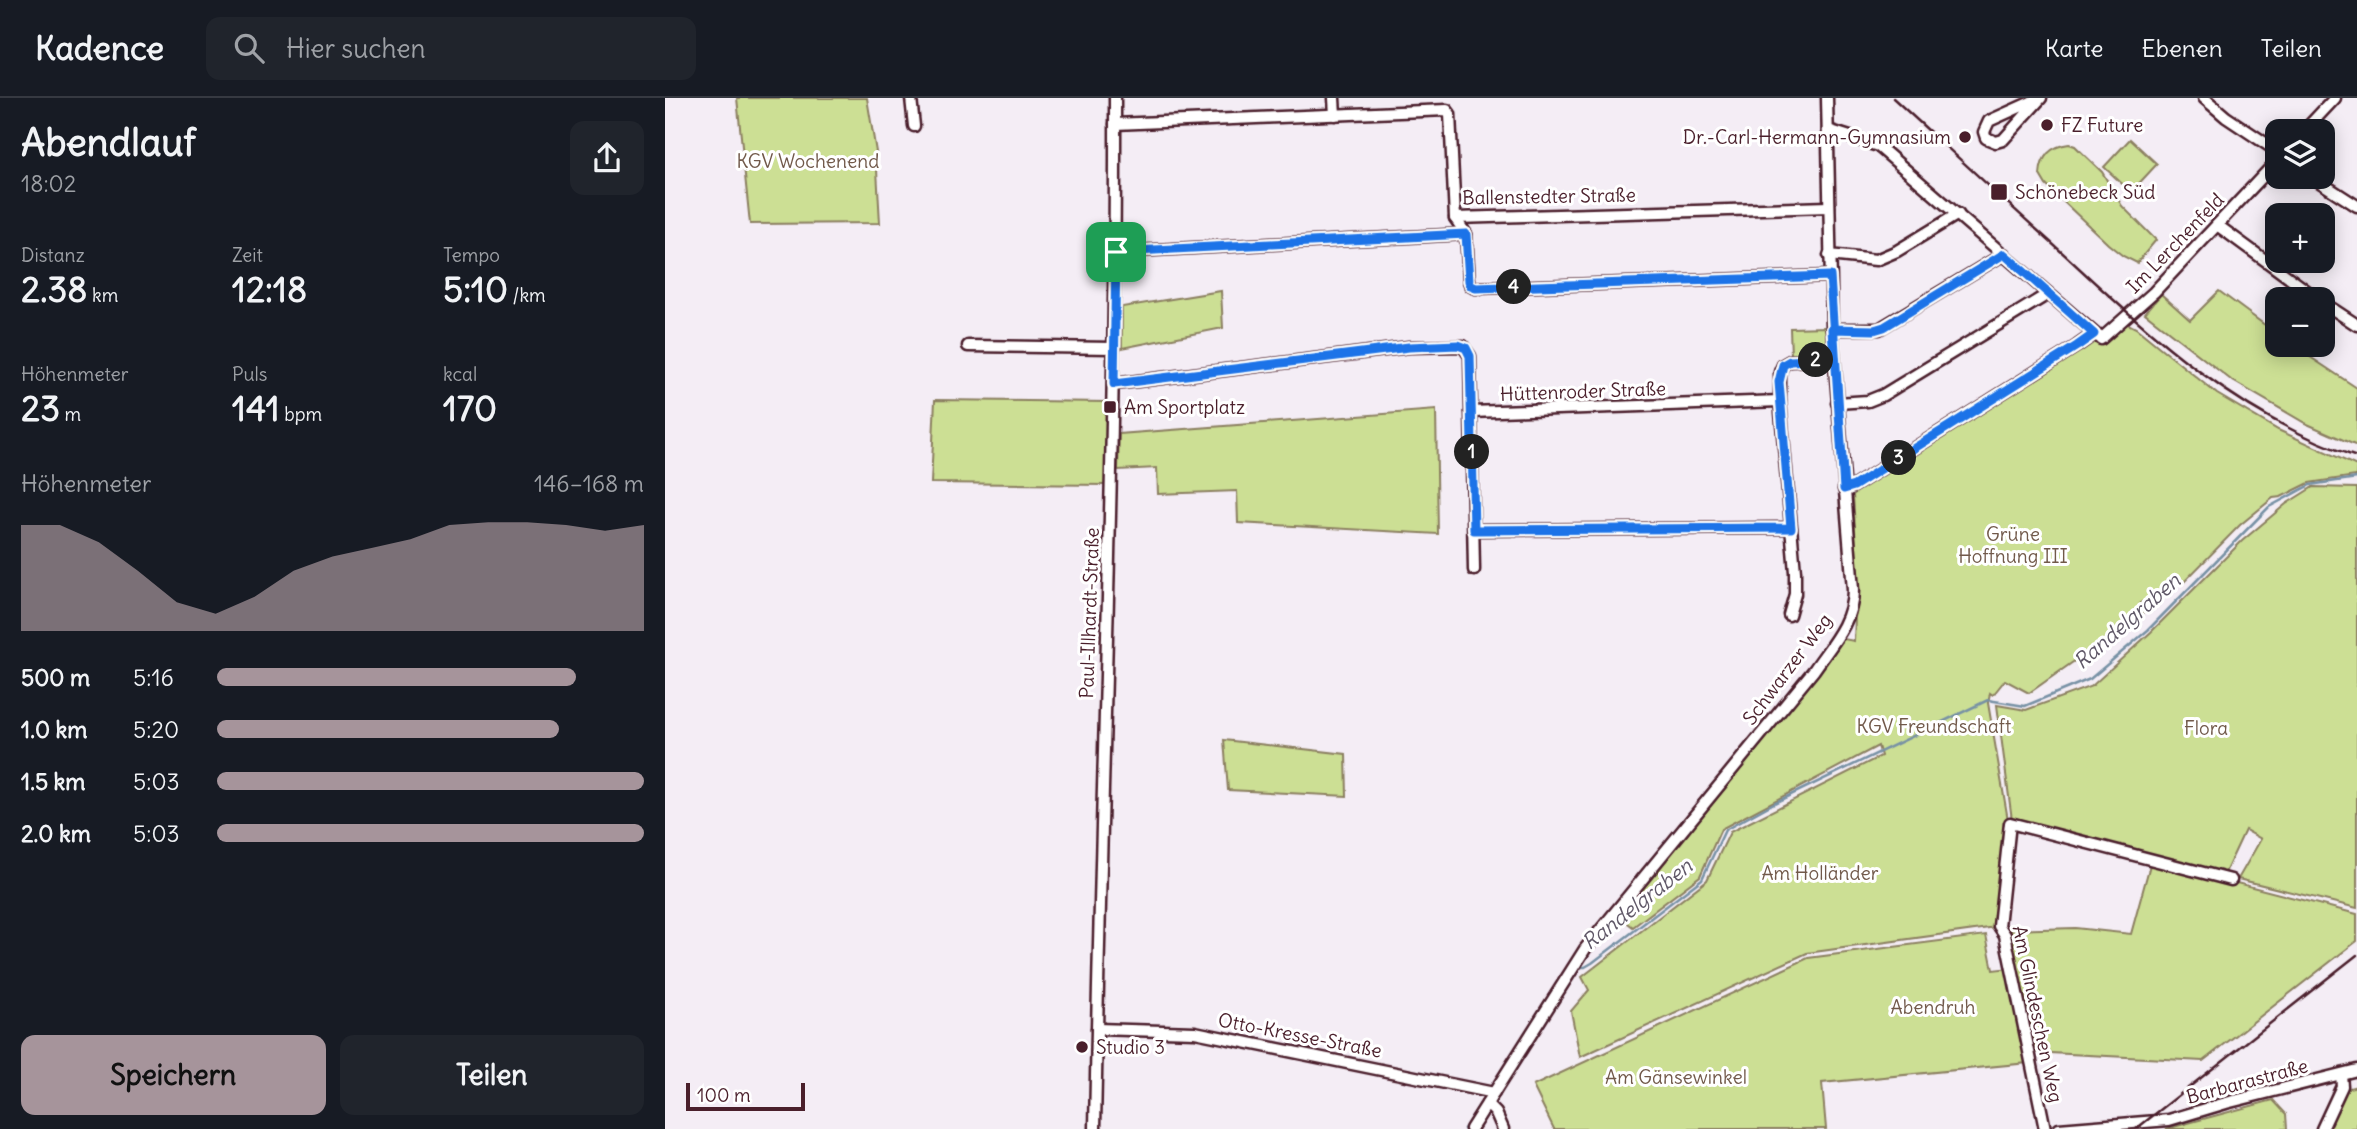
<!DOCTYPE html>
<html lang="de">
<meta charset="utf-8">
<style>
body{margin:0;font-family:Delius,sans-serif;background:#20242c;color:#f1f3f6;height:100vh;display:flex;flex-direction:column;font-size:26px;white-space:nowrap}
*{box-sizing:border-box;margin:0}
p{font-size:23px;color:#9ea1a6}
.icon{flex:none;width:38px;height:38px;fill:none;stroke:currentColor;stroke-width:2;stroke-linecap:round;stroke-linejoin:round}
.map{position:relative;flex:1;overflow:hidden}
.side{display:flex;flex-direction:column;background:#171b24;width:665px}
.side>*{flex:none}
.tools{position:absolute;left:1600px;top:21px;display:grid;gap:14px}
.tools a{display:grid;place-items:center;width:70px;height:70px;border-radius:14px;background:#171b24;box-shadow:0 4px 18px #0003;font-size:35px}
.scale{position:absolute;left:21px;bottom:18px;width:119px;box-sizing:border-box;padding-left:7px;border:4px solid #4a1f2b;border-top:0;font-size:19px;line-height:24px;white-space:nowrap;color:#4a1f2b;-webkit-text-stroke:5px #fff;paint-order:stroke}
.pin{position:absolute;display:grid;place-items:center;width:60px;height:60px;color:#fff;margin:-30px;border-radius:14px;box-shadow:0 4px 10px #0006}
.km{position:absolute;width:35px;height:35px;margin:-18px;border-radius:50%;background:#222;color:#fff;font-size:19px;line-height:35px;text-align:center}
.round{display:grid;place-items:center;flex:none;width:74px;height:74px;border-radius:14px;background:#20242c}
.head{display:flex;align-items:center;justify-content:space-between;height:119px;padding:0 21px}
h1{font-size:38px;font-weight:800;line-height:52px}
.figures{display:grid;grid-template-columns:repeat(3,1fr);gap:10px;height:119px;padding:7px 21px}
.figures div{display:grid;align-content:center}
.figures b{font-size:35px;font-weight:800}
.figures small{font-size:19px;font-weight:400}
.figures p{font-size:19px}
.chart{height:196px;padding:14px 21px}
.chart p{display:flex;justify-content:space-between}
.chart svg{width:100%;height:126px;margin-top:7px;fill:#a6949b;opacity:.7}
.action{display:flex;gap:14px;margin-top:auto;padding:14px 21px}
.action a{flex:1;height:80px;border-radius:14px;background:#a6949b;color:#111;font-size:28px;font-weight:800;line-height:80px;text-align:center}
.action a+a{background:#20242c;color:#f1f3f6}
ul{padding:0 21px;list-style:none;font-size:23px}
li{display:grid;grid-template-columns:112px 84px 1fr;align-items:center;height:52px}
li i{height:18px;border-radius:9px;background:#a6949b}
header{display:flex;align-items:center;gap:42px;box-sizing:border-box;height:98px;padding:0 35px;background:#171b24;border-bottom:2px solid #363941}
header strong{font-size:33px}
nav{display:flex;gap:38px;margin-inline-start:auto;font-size:24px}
.search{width:490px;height:63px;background:#20242c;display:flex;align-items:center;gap:18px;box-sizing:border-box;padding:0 24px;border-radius:14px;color:#9ea1a6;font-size:26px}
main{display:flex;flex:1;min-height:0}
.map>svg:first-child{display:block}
.green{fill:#ccdf94;stroke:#8b7f60;stroke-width:2}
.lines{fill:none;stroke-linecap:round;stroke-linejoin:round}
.stream{stroke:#7791a5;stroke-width:2.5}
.minor-casing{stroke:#4a1f2b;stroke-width:15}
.minor{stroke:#fff;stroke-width:10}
.rail{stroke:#4a1f2b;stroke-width:2.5}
.route-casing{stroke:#fff;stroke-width:14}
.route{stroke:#1a73e8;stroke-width:9}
.poi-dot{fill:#4a1f2b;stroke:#fff;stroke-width:2.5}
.labels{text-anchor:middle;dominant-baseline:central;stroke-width:6;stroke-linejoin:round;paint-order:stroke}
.poi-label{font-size:19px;fill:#4a1f2b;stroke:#fff;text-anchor:start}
.park-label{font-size:19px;fill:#71594a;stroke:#fff}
.street-label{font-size:19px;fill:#4a1f2b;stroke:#fff}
.water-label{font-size:21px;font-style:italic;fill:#605868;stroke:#fff}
</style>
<header>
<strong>Kadence</strong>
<div class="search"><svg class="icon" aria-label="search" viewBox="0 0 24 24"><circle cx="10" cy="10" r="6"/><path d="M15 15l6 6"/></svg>Hier suchen</div>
<nav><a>Karte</a><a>Ebenen</a><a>Teilen</a></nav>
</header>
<main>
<section class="side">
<div class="head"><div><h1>Abendlauf</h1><p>18:02</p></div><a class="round"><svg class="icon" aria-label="share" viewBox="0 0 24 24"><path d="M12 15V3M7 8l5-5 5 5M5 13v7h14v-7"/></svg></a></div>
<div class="figures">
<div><p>Distanz</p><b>2.38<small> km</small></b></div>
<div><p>Zeit</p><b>12:18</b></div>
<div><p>Tempo</p><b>5:10<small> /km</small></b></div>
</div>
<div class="figures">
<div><p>Höhenmeter</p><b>23<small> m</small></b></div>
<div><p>Puls</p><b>141<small> bpm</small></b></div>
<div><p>kcal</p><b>170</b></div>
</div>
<div class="chart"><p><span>Höhenmeter</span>146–168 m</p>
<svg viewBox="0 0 160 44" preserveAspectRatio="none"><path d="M0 44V7L10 7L20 13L30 23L40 34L50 38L60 32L70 23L80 18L90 15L100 12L110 7L120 6L130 6L140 7L150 9L160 7V44z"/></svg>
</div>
<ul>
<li><b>500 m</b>5:16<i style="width:84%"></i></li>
<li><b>1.0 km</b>5:20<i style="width:80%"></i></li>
<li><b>1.5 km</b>5:03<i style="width:100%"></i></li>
<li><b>2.0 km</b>5:03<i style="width:100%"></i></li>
</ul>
<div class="action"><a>Speichern</a><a>Teilen</a></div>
</section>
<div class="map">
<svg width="1692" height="1031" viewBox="0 0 1692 1031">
<rect width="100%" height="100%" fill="#f4edf5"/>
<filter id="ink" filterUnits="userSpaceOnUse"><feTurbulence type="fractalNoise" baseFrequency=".0143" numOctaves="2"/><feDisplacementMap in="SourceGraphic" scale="14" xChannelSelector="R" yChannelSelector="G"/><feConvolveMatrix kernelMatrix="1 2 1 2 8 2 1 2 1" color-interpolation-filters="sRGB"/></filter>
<g filter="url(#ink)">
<!-- green -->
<g class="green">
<polygon points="72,0 202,0 211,54 215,125 85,126"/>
<polygon points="1465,41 1492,66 1466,94 1439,69"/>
<path d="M 1404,46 L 1410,48 L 1437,74 L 1457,108 L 1491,142 L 1472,165 L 1458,158 L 1443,146 L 1381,87 L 1375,77 C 1376,58 1387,48 1404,46 Z"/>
<polygon points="556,193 558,230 457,250 457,209"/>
<polygon points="1554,193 1612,236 1612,247 1627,247 1692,290 1692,348 1640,325 1566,282 1480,215 1496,196 1525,222"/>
<polygon points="1461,225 1471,230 1552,296 1613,332 1692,368 1691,378 1644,385 1616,399 1608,400 1575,427 1520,483 1475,505 1479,514 1364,595 1340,582 1328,597 1325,595 1323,605 1343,722 1331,829 1142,855 915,959 906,913 924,892 917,879 1042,782 1065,734 1216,658 1213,648 1056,731 1035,778 968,829 955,819 1154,575 1179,541 1189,543 1190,519 1194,501 1188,397 1195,390 1431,241 1438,246"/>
<polygon points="1161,229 1162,250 1159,255 1126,258 1125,230"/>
<polygon points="270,302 444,304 441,387 266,385"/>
<polygon points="771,312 773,436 573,425 572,393 493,396 492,370 453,372 454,336"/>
<polygon points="1648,389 1692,390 1692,810 1573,781 1596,741 1580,732 1559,777 1347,722 1332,607 1361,612 1427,588 1486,534 1577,443 1621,406"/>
<polygon points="559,642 681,656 682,698 563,692"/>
<polygon points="1486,763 1692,816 1692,843 1538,963 1366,954 1346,832 1410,830 1466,836"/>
<polygon points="1321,837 1328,872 1345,870 1363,965 1157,985 1161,1031 889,1031 868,988 1143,860"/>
<polygon points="1692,988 1692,1031 1660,1031 1680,991"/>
<polygon points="1608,1002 1621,1016 1622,1031 1501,1031"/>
</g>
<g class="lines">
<!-- stream -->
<g class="stream">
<polyline points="911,869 920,869 927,865 1037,781 1060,732 1109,705 1323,602 1360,608 1425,581 1483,532 1604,409 1645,387 1692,380"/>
<polyline points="886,895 898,877"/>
<polyline points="828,986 840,969"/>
<polyline points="799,1031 815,1006"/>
</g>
<defs>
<g id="minor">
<polyline points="246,0 249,28"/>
<polyline points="669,0 670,17"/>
<polyline points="1375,0 1324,23 1319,34 1321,40 1331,44 1338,42 1376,0"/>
<polyline points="1539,0 1561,19 1612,53"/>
<polyline points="450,26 782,12 785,16 790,120 1164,109"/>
<polyline points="1163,32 1213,48 1436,241 1489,194 1612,63"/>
<polyline points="1639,33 1670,0"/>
<polyline points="1647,79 1692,108"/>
<polyline points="790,120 801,136 804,183 806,188 811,190 1165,178"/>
<polyline points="1552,127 1653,201"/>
<polyline points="451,154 801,136"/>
<polyline points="1164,157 1211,162 1232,153 1293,116"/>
<polyline points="1657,204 1692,227"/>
<polyline points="1167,231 1214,231 1339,156"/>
<polyline points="303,248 449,250"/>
<polyline points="449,286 744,249 798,248 805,258 809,472"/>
<polyline points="1172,305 1203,303 1218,297 1383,196"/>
<polyline points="806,314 1115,303"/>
<polyline points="1179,391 1189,388 1412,248 1429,236"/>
<polyline points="809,432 1126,430"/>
<polyline points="1124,517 1130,496 1130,474 1115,303 1115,274 1118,267 1125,263 1169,261"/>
<polyline points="432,931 530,934 829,995"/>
<polyline points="822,1006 831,1015 838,1031"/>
<path d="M 430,1031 C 436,687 451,344 450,0"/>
<path d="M 806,1031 L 920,851 L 1149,572 C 1166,547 1188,524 1188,492 L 1167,231 L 1162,0"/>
<polyline points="1380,1031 1340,837 1334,828 1345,725 1566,782"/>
<polyline points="1394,1031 1504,1022 1561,1005 1692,972"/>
<polyline points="1657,1031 1677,988 1676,977"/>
</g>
</defs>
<!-- minor casing -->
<use href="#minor" class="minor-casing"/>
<!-- minor -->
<use href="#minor" class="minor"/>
<!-- rail -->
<g class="rail">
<path d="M 1228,0 C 1286,53 1343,106 1401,158 C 1488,239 1577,321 1692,359"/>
<polyline points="1471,1031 1692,857"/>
</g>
</g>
</g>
<g class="lines" filter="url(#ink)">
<defs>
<polyline id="route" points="451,154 449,286 744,249 793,247 801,250 805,258 809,432 1126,430 1114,284 1118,267 1125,263 1169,261 1167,231 1209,232 1219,229 1339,156 1429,236 1412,248 1189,388 1179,391 1165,178 811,190 806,188 804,183 801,136 451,154"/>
</defs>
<!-- route casing -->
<use href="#route" class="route-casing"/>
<!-- route -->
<use href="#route" class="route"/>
</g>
<!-- markers -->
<g class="poi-dot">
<circle cx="1382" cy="27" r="7"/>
<circle cx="1300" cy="39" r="7"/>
<rect x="1325" y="85" width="18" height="18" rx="3.5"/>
<rect x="438" y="302" width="14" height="14" rx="3.5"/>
<circle cx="417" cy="949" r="7"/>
</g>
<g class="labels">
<!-- poi labels -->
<g class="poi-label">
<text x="1396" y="27">FZ Future</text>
<text x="1286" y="39" text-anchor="end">Dr.-Carl-Hermann-Gymnasium</text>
<text x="1350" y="94">Schönebeck Süd</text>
<text x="459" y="309">Am Sportplatz</text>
<text x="431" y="949">Studio 3</text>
</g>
<!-- park labels -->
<g class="park-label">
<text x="143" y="63">KGV Wochenend</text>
<text x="1348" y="436">Grüne<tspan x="1348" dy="22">Hoffnung III</tspan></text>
<text x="1269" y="628">KGV Freundschaft</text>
<text x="1541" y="630">Flora</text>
<text x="1155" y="775">Am Holländer</text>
<text x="1268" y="909">Abendruh</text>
<text x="1011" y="979">Am Gänsewinkel</text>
</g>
<!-- street labels -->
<g class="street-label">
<text transform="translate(884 98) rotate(-1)">Ballenstedter Straße</text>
<text transform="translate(1510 145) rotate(-46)">Im Lerchenfeld</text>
<text transform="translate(918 293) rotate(-2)">Hüttenroder Straße</text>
<text transform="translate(424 515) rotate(-88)">Paul-Illhardt-Straße</text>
<text transform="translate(1122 571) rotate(-53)">Schwarzer Weg</text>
<text transform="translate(1373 916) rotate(78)">Am Glindeschen Weg</text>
<text transform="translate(635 937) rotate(11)">Otto-Kresse-Straße</text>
<text transform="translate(1582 983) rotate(-15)">Barbarastraße</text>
</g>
<!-- water labels -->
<g class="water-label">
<text transform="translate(1462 523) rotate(-41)">Randelgraben</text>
<text transform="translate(972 806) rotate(-38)">Randelgraben</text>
</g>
</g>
</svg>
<div class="tools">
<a><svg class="icon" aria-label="layers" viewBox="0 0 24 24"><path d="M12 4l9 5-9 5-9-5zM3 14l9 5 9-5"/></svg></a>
<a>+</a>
<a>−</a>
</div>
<div class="scale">100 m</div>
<div class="pin" style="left:451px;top:154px;background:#1e9e55"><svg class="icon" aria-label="arrive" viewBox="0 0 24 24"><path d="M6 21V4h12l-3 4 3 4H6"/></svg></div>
<b class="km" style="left:807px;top:354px">1</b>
<b class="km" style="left:1151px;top:262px">2</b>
<b class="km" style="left:1234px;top:360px">3</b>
<b class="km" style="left:849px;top:189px">4</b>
</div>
</main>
